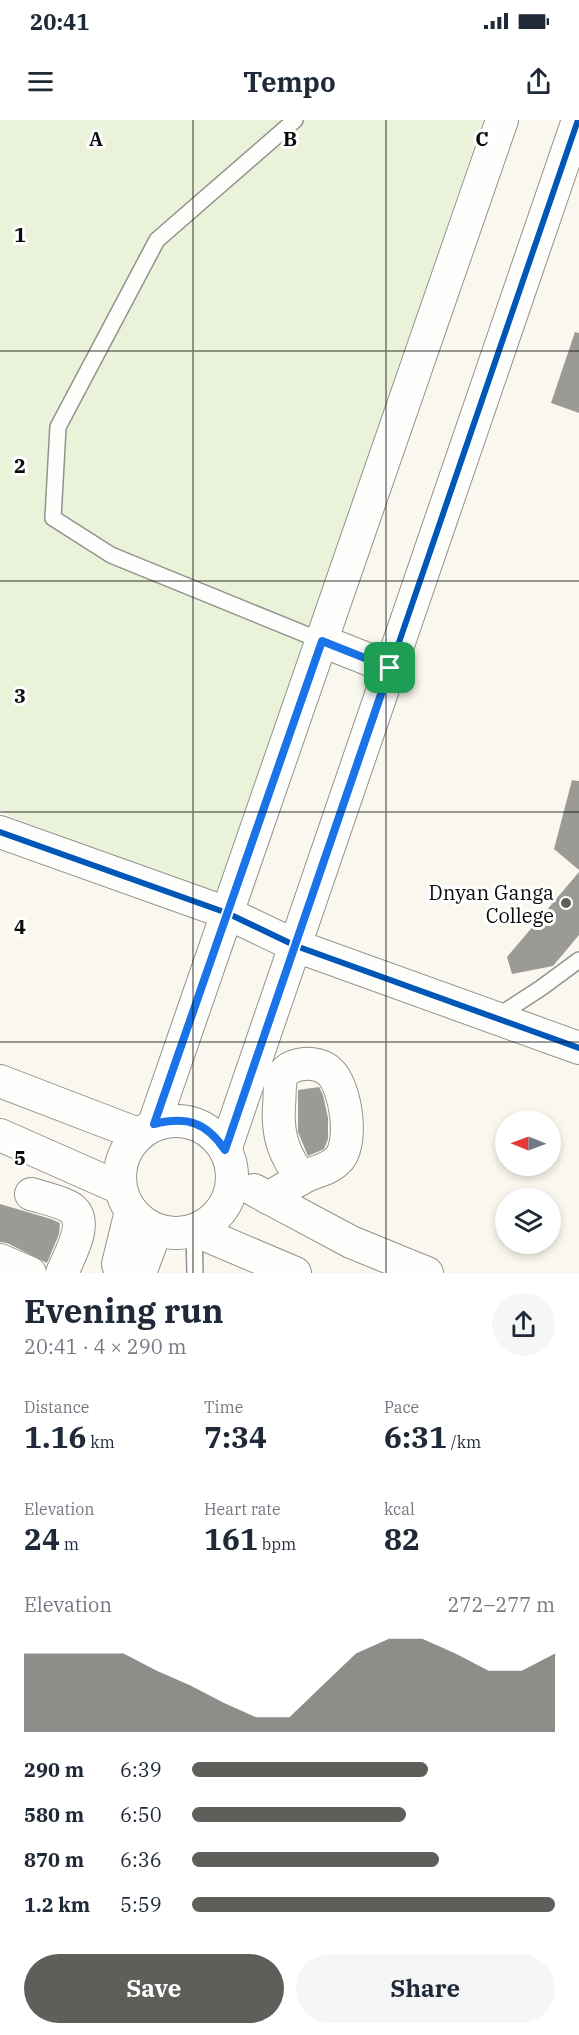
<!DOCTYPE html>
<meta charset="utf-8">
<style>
body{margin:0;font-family:"IBM Plex Serif",serif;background:#f6f6f7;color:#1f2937;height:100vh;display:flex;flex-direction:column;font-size:22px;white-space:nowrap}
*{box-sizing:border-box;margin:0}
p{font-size:20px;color:#747a83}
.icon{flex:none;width:33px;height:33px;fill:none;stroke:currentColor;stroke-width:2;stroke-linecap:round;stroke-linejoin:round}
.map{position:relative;height:1153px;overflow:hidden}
.panel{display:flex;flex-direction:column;background:#fff;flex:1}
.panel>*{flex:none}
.needle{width:39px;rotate:271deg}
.fabs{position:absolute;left:495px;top:990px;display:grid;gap:12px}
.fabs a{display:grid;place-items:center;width:66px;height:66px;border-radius:50%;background:#fff;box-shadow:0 3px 9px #0003;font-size:30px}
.pin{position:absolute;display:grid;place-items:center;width:51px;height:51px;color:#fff;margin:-26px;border-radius:12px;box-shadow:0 3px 9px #0006}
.round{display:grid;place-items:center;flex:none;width:63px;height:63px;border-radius:32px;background:#f6f6f7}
.overview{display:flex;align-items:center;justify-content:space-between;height:102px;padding:0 24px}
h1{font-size:33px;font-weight:700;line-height:45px}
.stats{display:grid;grid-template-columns:repeat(3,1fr);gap:9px;height:102px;padding:6px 24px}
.stats div{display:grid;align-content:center}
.stats b{font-size:30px;font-weight:700}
.stats small{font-size:16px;font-weight:400}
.stats p{font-size:16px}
.chart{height:168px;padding:12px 24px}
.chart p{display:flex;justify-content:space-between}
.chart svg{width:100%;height:108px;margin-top:6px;fill:#5f5e5a;opacity:.7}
.primary-button{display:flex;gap:12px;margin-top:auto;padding:12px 24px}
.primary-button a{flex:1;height:69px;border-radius:36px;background:#5f5e5a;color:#fff;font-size:24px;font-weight:700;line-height:69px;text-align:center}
.primary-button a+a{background:#f6f6f7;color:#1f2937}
ul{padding:0 24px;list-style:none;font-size:20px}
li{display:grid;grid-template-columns:96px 72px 1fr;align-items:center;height:45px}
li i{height:15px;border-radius:8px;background:#5f5e5a}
.status{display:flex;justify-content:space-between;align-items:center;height:42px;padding:0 30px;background:#fff;direction:ltr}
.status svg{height:16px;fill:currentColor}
header{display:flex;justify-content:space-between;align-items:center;height:78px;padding:0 24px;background:#fff;font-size:27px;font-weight:700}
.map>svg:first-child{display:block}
.pitch{fill:#eaf2d9}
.building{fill:#9c9a95}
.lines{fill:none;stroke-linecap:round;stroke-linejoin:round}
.service-casing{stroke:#93928d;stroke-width:18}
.minor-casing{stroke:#93928d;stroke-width:34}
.service{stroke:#fefefc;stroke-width:15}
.minor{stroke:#fefefc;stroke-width:32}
.cycleway-casing{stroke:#fff;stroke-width:10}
.cycleway{stroke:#0057b8;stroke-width:6}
.route-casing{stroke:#fff;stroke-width:12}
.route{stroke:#1a73e8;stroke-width:8}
.grid{fill:none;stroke:#0b0b0b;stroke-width:1.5;stroke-opacity:0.55}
.poi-dot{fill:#5f5e5a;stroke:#fff;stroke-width:2}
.labels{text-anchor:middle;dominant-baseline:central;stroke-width:6;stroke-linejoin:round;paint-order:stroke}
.poi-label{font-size:20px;fill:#0b0b0b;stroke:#fff;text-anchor:end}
.grid-label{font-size:20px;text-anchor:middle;font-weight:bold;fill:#0b0b0b;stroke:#fff;stroke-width:6;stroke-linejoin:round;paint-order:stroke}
</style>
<div class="status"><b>20:41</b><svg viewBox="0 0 49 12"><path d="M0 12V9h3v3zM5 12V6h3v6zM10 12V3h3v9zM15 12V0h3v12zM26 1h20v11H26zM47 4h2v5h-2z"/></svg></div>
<header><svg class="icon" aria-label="menu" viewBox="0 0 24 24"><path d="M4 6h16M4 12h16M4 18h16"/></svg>Tempo<svg class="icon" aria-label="share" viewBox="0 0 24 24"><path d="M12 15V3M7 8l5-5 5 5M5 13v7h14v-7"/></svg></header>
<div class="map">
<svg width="579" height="1153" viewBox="0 0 579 1153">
<rect width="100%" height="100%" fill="#faf8ee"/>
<!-- pitch -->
<polygon class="pitch" points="0,0 483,0 218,775 14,698 0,690"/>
<!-- building -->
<g class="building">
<polygon points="575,212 579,213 579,293 551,283"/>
<polygon points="572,660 579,661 579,750 554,729"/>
<polygon points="579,752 579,815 553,846 512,854 507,837"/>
<polygon points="319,967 323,975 328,998 328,1019 324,1029 308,1036 298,1012 298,970"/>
<polygon points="0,1084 51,1099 60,1103 59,1114 47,1143 7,1123 0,1122"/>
</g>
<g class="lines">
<defs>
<g id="service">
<polyline points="295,0 157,120 58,307 53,398 111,435 322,521"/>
<polyline points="495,898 541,868 579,840"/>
<polyline points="194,1110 195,1153"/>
</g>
<g id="minor">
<polyline points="322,521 390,548"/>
<polyline points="0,712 227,793 296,826 579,928"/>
<polyline points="0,961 138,1014"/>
<circle cx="176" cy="1057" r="56"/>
<polyline points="154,1004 502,0"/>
<polyline points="0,1015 120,1068"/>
<polyline points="225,1030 578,0"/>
<polyline points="254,1070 351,1122 427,1153"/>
<path d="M 31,1074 C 43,1078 61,1081 71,1088 C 90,1102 69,1136 62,1153"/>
<path d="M 268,1078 C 280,1071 292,1064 304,1057 C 314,1052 329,1049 337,1041 C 355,1026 346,965 329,951 C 317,940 287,941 281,959 C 279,967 280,978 279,986 C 277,1015 284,1036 302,1058"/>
<polyline points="194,1110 295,1153"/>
<polyline points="0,1140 30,1153"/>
<polyline points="121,1153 118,1144 131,1091"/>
<polyline points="140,1153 156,1110"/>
</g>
</defs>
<!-- service casing -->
<use href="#service" class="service-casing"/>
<!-- minor casing -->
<use href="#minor" class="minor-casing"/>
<!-- service -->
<use href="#service" class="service"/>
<!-- minor -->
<use href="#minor" class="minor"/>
<defs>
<g id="cycleway">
<polyline points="0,712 227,793 296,826 579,928"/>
<polyline points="225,1030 578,0"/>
</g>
</defs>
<!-- cycleway casing -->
<use href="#cycleway" class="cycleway-casing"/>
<!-- cycleway -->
<use href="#cycleway" class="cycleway"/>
</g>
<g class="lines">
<defs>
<path id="route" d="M 322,521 L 390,548 L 225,1030 C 206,1002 187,996 154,1004 Z"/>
</defs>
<!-- route casing -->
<use href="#route" class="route-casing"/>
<!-- route -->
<use href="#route" class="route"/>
</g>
<!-- grid -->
<path class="grid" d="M 193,0 L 193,1153M 386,0 L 386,1153M 0,231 L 579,231M 0,461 L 579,461M 0,692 L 579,692M 0,922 L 579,922"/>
<!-- markers -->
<circle class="poi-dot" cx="566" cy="783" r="6"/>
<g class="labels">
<!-- poi labels -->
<g class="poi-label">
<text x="554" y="772">Dnyan Ganga<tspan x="554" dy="23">College</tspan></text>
</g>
</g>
<g class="grid-label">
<text x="96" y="26">A</text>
<text x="290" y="26">B</text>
<text x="482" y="26">C</text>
<text x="20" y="122">1</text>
<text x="20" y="353">2</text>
<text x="20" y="583">3</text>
<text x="20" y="814">4</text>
<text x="20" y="1045">5</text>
</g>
</svg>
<div class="fabs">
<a><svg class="needle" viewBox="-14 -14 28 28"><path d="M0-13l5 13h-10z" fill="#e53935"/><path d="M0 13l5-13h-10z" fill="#747a83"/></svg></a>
<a><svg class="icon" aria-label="layers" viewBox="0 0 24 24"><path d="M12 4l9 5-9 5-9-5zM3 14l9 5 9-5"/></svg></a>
</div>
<div class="pin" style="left:390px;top:548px;background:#1e9e55"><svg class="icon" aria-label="arrive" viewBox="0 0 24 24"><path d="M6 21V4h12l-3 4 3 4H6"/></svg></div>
</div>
<section class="panel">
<div class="overview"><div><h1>Evening run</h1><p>20:41 · 4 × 290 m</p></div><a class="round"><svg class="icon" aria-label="share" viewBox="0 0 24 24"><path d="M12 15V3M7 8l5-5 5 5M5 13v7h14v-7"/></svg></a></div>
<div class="stats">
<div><p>Distance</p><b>1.16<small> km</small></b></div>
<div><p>Time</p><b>7:34</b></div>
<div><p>Pace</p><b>6:31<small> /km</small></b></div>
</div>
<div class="stats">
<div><p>Elevation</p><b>24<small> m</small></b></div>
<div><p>Heart rate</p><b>161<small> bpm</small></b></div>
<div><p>kcal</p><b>82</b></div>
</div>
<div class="chart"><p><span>Elevation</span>272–277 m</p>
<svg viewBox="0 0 160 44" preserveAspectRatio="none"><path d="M0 44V12L10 12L20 12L30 12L40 19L50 25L60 32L70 38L80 38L90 25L100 12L110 6L120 6L130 12L140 19L150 19L160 12V44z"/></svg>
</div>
<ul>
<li><b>290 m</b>6:39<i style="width:65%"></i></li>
<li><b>580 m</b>6:50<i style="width:59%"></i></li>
<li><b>870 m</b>6:36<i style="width:68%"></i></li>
<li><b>1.2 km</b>5:59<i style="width:100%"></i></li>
</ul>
<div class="primary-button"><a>Save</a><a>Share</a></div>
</section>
